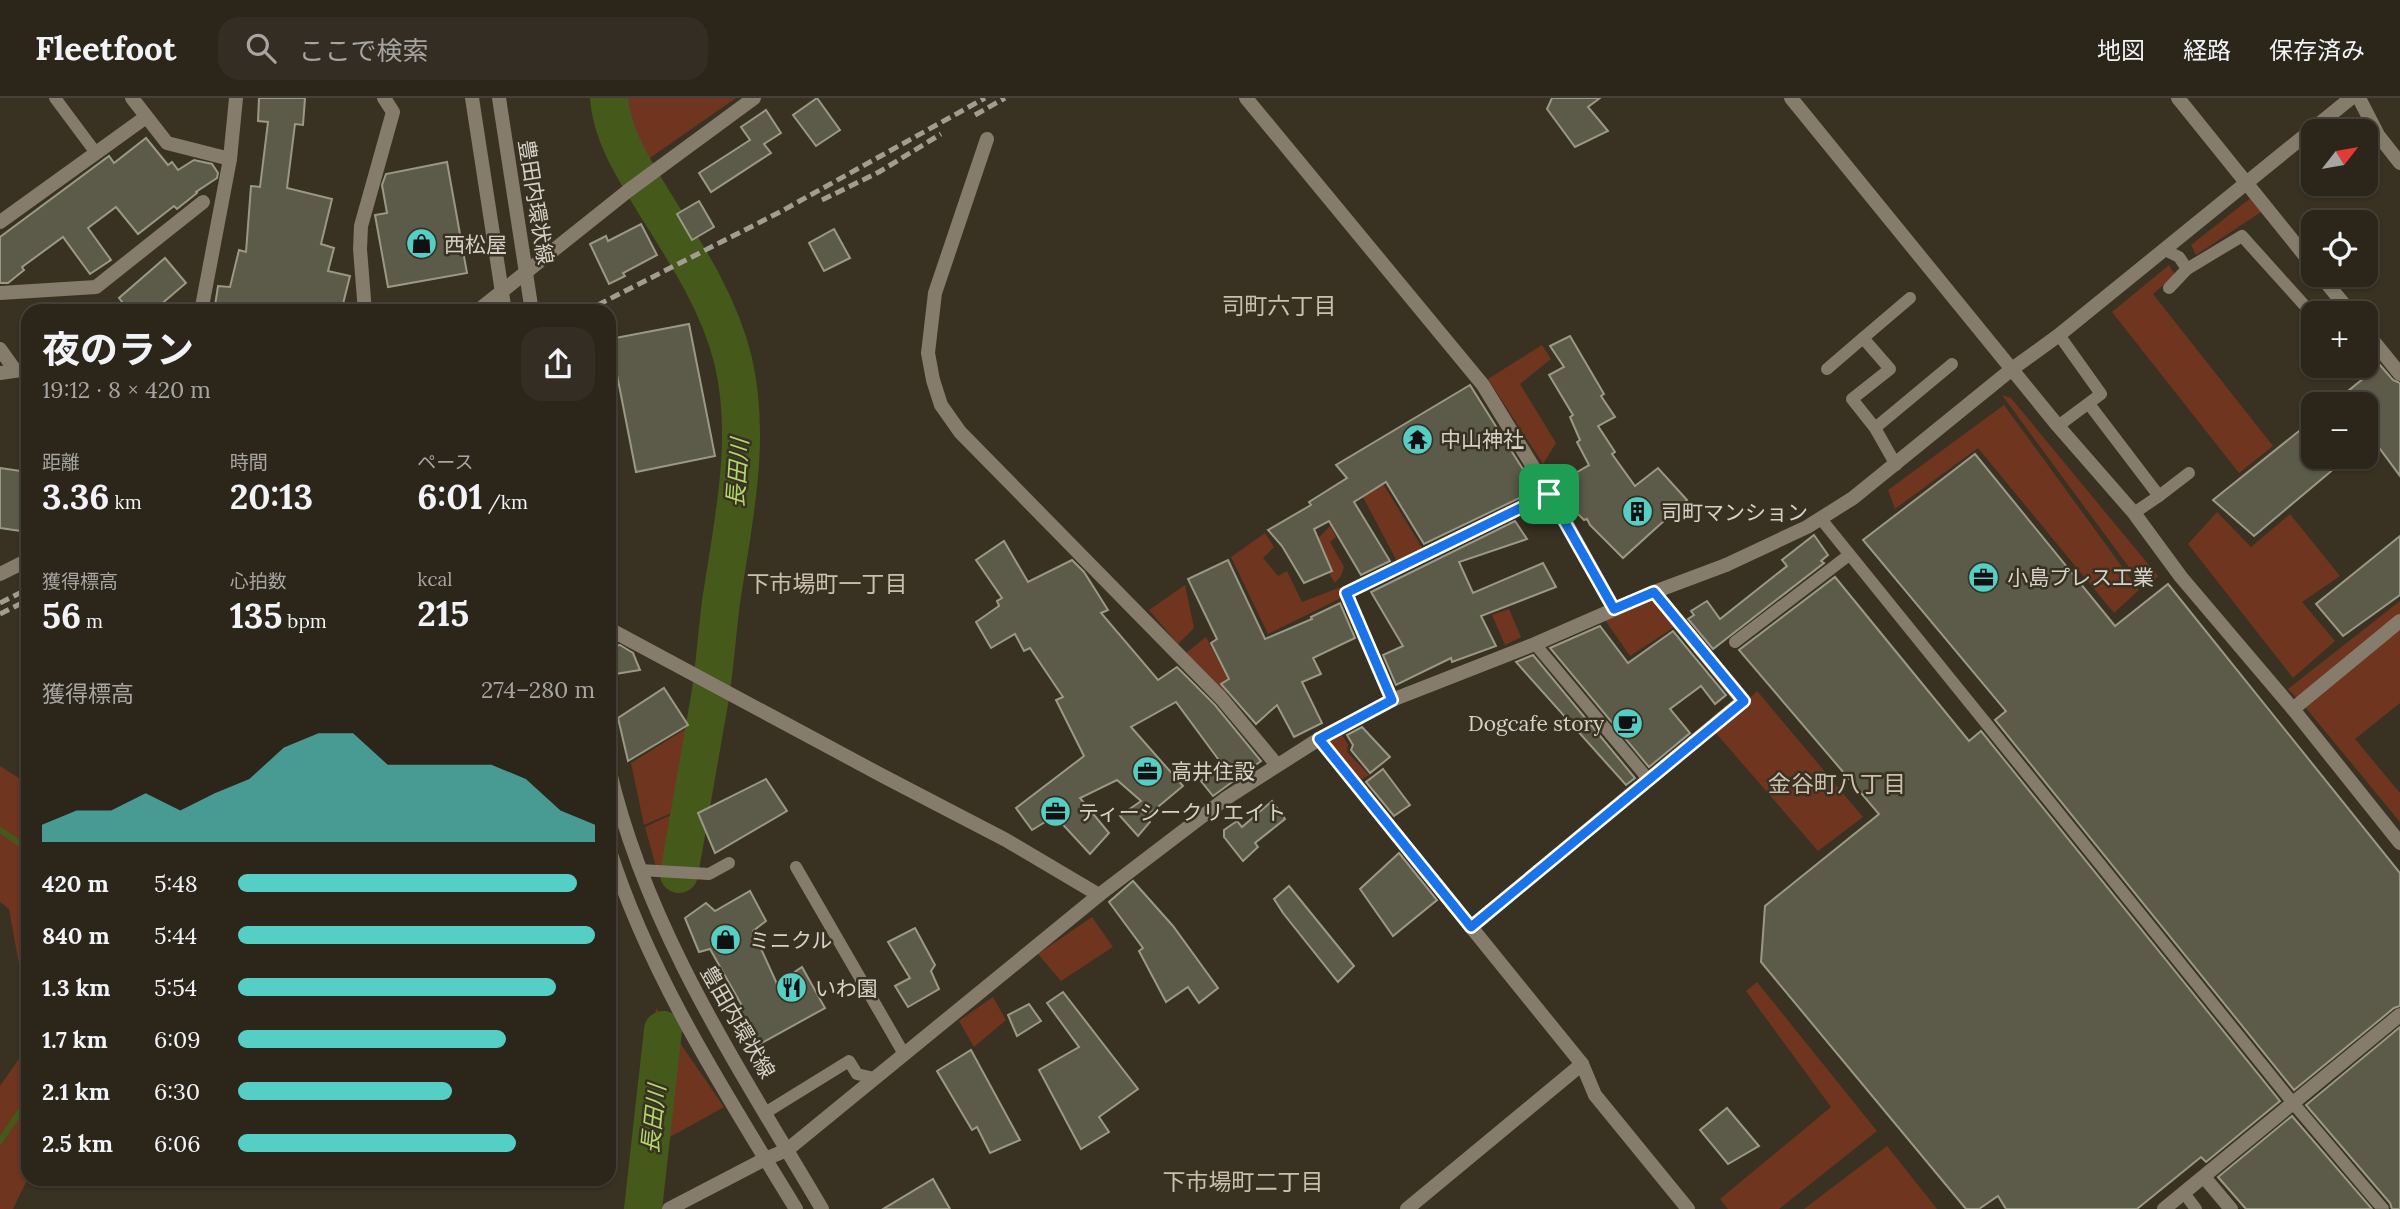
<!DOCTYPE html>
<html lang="ja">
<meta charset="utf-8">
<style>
body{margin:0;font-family:Lora,"Noto Sans JP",serif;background:#332d23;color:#f1f3f6;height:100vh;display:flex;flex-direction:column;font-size:26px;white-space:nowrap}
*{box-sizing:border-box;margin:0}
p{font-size:23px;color:#a6a5a2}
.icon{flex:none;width:38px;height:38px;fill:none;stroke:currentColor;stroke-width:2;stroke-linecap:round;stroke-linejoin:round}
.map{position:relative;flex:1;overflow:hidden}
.drawer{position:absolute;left:21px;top:206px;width:595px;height:882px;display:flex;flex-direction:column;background:#2b251a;border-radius:21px;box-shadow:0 2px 5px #0004,0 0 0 2px #474239}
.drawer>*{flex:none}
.needle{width:46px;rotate:59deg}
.controls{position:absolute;left:2301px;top:21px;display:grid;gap:14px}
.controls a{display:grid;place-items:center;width:77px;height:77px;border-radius:14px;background:#2b251a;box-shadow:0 2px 5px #0004,0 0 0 2px #474239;font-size:35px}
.pin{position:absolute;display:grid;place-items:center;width:60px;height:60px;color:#fff;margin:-30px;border-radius:14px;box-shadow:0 4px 10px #0006}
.round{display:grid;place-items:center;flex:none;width:74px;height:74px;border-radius:21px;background:#332d23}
.head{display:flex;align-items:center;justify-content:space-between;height:119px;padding:0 21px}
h1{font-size:38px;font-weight:700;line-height:52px}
.figures{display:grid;grid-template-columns:repeat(3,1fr);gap:10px;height:119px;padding:7px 21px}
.figures div{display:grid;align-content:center}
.figures b{font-size:35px;font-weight:700}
.figures small{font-size:19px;font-weight:400}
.figures p{font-size:19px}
.chart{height:196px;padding:14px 21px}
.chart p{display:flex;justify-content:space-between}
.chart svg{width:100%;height:126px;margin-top:7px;fill:#55cec5;opacity:.7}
ul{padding:0 21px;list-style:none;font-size:23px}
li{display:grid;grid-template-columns:112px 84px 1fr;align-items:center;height:52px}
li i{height:18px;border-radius:9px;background:#55cec5}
header{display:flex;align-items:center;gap:42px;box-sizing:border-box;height:98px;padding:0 35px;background:#2b251a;border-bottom:2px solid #474239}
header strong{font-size:33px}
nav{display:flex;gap:38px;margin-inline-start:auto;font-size:24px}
.search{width:490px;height:63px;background:#332d23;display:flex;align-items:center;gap:18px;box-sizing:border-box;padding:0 24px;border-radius:21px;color:#a6a5a2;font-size:26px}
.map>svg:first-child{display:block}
.green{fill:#70351e}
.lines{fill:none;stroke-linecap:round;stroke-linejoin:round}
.stream{stroke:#45591b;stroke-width:6}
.river{stroke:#45591b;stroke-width:38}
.building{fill:#5c5b49;stroke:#9a9985;stroke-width:2}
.service{stroke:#857c6b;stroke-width:12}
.minor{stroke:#857c6b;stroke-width:14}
.tertiary{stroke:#857c6b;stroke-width:14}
.rail{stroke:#a29d91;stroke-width:5;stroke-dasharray:10 5;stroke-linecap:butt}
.route-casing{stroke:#fff;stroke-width:14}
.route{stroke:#1a73e8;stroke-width:9}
.labels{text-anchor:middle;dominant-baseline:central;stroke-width:5;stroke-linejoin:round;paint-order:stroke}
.street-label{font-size:21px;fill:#d7d2c8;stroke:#393122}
.poi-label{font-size:21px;fill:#d7d2c8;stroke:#393122;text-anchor:start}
.neighbourhood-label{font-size:23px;fill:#cac0ad;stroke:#393122}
.water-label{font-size:23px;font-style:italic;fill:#b1d86b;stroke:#393122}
</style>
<header>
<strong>Fleetfoot</strong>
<div class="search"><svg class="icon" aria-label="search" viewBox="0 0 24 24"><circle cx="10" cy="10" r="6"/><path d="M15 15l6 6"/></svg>ここで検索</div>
<nav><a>地図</a><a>経路</a><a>保存済み</a></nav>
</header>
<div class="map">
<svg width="2400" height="1111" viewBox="0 0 2400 1111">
<rect width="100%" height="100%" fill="#393122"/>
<!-- green -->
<g class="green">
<polygon points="621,0 736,0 644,64 621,14"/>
<polygon points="2252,99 2261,114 2196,157 2191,147"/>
<polygon points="2169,167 2175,177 2153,196 2273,348 2239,375 2112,214"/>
<polygon points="1542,247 1551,261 1520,286 1556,345 1543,366 1488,281"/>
<polygon points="2002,297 2011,300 2158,478 2145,491"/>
<polygon points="2004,307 2139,492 2114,515 1978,350 1895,411 1888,392"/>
<polygon points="1383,386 1426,456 1400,469 1363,399"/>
<polygon points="2217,414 2251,449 2290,416 2340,478 2302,504 2335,543 2293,580 2188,446"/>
<polygon points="1330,428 1336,439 1330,444 1344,469 1341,478 1335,485 1312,447"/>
<polygon points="1265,435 1274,449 1263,460 1278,478 1287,473 1302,504 1341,489 1341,500 1268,536 1231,459"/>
<polygon points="1185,487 1194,530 1178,546 1149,512"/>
<polygon points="1654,502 1676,528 1630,558 1605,522"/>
<polygon points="2400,503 2400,605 2355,641 2400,695 2400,724 2306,610 2288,591"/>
<polygon points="1509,511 1521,539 1505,547 1492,517"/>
<polygon points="1206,539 1232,589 1225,596 1186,555"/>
<polygon points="1757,593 1863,719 1818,753 1715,634"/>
<polygon points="692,627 685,709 644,727 631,665"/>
<polygon points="1341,635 1348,647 1347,654 1369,677 1361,682 1328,642"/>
<polygon points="0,668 28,686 28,917 9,811 0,804"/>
<polygon points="682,712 673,768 656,769 645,729"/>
<polygon points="1092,819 1113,849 1061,883 1038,856"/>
<polygon points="1757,884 1877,1033 1779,1111 1728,1111 1720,1101 1831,1009 1746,893"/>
<polygon points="993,899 1006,922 974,949 959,923"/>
<polygon points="656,910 724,1009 670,1039 657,1111 636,1111"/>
<polygon points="28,948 28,1080 13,1111 0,1111 0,988"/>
<polygon points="1887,1048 1937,1111 1804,1111"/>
</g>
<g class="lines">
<!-- stream -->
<g class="stream">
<polyline points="0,732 28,751"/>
<polyline points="0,1043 28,1002"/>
</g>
<!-- river -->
<g class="river">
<path d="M 609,0 C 612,39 636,74 655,106 C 686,155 719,205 733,262 C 752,342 733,424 721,504 C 717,535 715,567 710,599 C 700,658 689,717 679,776"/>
<polyline points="643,1111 663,932"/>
</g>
</g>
<!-- building -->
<g class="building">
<polygon points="259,0 305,0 303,27 295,26 287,90 332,101 321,146 334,150 328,173 350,178 341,214 214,214 218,188 230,189 239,152 246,154 251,88 260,89 268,24 258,23"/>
<polygon points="817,0 840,32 816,48 793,17"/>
<polygon points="1552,0 1600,0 1588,9 1608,33 1575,49 1547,11"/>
<polygon points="766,12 781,35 764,46 771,55 711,94 699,75 750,42 741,29"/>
<polygon points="146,40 168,67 172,64 178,72 194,62 212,66 218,75 217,80 196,94 197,95 177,111 174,108 138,136 116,109 88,130 111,162 90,176 63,139 22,169 24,172 8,185 0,185 0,139 109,58 114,65"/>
<polygon points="447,64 467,175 388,189 375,117 387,115 382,87 386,76"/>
<polygon points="699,103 714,129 692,142 677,116"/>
<polygon points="641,126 657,157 623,175 625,178 609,186 590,146 606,138 608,143"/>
<polygon points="834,131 850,160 824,173 809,145"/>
<polygon points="165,160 186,185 152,214 130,214 119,200"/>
<polygon points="689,226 715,358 636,374 610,241"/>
<polygon points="1570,238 1604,296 1601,298 1615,319 1598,328 1615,354 1612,356 1635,388 1658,370 1687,402 1623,460 1590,427 1587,421 1584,422 1572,410 1570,411 1555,387 1589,367 1577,344 1580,342 1570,319 1573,317 1549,277 1564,269 1550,248"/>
<polygon points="2380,267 2393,282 2400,285 2400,378 2366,332 2366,306 2332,306"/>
<polygon points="1470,287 1536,392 1424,446 1386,384 1354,404 1390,463 1361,477 1329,423 1314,431 1332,473 1304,485 1282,448 1268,432 1311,407 1309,404 1347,380 1336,367"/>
<polygon points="2314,321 2314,359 2348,359 2254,438 2213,402"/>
<polygon points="1975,356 2115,528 2168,486 2400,775 2400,908 2394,910 2294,992 1995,622 2006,613 1863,442"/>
<polygon points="0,370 28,374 28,434 0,430"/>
<polygon points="1515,423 1527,441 1459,464 1473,495 1543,465 1556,489 1481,518 1496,548 1452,564 1451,560 1396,587 1383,557 1403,548 1371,494"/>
<polygon points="1814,437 1828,457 1821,463 1824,465 1713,551 1688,521 1694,517 1691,513 1707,503 1720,521 1787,468 1782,462"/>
<polygon points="2400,438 2400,497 2343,538 2316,506"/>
<polygon points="1004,443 1028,484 1072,462 1084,474 1108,512 1101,515 1158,582 1177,569 1215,607 1261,663 1213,698 1201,683 1221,665 1176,604 1131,629 1183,688 1146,719 1150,724 1138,738 1120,718 1141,703 1117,682 1080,700 1109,735 1090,756 1055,718 1032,732 1016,710 1084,658 1056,602 1063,599 1030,550 1024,553 1015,536 991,550 976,524 999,508 997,503 1002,500 976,462"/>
<polygon points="1228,462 1265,541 1312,521 1311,519 1340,505 1355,540 1313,560 1321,576 1302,584 1322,625 1294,639 1277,607 1256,626 1221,586 1229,581 1211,545 1217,541 1188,481"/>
<polygon points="1835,479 1969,643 1981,633 2280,1003 2206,1064 2201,1059 2137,1111 2006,1111 1998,1098 1979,1111 1966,1111 1761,864 1765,808 1879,716 1739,552"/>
<polygon points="1600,528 1628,565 1673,533 1726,597 1715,606 1701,588 1670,611 1690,635 1649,669 1550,550"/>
<polygon points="620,547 633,555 640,572 609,577 609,548"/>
<polygon points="1533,557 1635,680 1626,687 1516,564"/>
<polygon points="664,590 688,627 628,663 618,620"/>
<polygon points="1362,629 1390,659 1370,675 1351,652 1353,647 1347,637"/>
<polygon points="1383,671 1410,707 1394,718 1366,684"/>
<polygon points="766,681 787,713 715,755 698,715"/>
<polygon points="1272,703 1285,721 1255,745 1258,749 1243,763 1224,739 1224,732 1237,723 1242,729"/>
<polygon points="1399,755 1437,802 1393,838 1360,791"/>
<polygon points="1133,783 1173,828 1218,890 1199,905 1188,889 1166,904 1139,853 1143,850 1109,804"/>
<polygon points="1289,788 1354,868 1338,884 1283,815 1274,801"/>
<polygon points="750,793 766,823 753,833 777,886 802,869 825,910 751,951 733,914 742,908 710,851 699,854 685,820 706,805 715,813"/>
<polygon points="915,830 935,867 931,873 939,891 908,909 895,888 910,880 888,844"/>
<polygon points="1063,894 1138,991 1099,1019 1109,1034 1081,1051 1039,972 1079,949 1047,905"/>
<polygon points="1029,906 1041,923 1017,938 1008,917"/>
<polygon points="2400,929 2400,1111 2392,1111 2390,1105 2306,1007"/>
<polygon points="971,952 1020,1042 990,1055 977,1029 972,1032 937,973"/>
<polygon points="1727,1010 1759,1048 1728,1066 1700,1032"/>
<polygon points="2292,1018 2372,1111 2246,1111 2218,1079"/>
<polygon points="933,1081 950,1111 883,1111"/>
</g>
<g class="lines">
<!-- service -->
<g class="service">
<polyline points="55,0 96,55"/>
<polyline points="2165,152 2179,159 2187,171 2169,190"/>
<polyline points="2187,171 2242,138 2314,218"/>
<polyline points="1863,240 1910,200"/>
<polyline points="1827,271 1863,240 1890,271 1852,301 1875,330"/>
<polyline points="2089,306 2159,398 2134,415"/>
<polyline points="2058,328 2101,296 2059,237"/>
<polyline points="1896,367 1875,330 1952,266"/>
<polyline points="2159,398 2189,375"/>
<polyline points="1821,421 2293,1005 2383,1111"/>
<polyline points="1735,544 1849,457"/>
<polyline points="1535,546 1648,681"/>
<polyline points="796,769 904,956"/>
<polyline points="640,772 709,776 729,765"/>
<polyline points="765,1015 849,963 857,976 874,980"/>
<polyline points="2184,1095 2196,1111"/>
</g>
<!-- minor -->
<g class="minor">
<polyline points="132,0 167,45 230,61"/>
<polyline points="1246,0 1483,287 1554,403 1614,511"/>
<polyline points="2178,0 2314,169"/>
<polyline points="2359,0 2378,37 2400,65"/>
<polyline points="987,41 935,195 928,255 933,282 941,307 960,334 1222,601 1277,667"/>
<polyline points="0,124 146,19"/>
<polyline points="2320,177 2351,215"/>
<polyline points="0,195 96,189 203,104"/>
<polyline points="201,214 230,61 236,0"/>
<polyline points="365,214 360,151 361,128 393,14 384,0"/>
<polyline points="2366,234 2400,276"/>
<polyline points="0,251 15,272"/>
<polyline points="2012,271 2059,237 2351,0"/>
<polyline points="0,275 28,271"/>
<polyline points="613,533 883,678 1006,742 1099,797"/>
<polyline points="1392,602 1346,495 1549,396"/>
<polyline points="2293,611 2400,523"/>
<polyline points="1319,641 1582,966 1595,997 1688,1111"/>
<polyline points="1471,829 1743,603 1654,494"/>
<polyline points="2204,1079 2231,1111"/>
<polyline points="669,1111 765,1061 787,1052 1099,797 1225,701 1319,641 1392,602 1535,546 1654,494 1726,467"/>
<polyline points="1407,1111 1582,966"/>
<polyline points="2164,1111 2400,917"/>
</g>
<!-- tertiary -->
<g class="tertiary">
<polyline points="472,0 505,214"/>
<polyline points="499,0 532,214"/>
<polyline points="1791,0 2058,328 2134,415 2181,479 2293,611 2400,745"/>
<polyline points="476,214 629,92 754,0"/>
<polyline points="1726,467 1807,429 1853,400 2012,271"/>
<polyline points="0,476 28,462"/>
<path d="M 609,670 C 646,831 739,970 822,1111"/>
<path d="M 609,750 C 650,879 726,996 796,1111"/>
</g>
<!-- rail -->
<g class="rail">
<polyline points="975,17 1005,0"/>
<polyline points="822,102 879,74 941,36"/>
<polyline points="584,214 780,114 985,0"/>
<polyline points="0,505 28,491"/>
<polyline points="0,516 28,502"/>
</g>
</g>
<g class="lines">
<defs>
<polygon id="route" points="1549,396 1614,511 1654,494 1744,603 1471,829 1319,641 1392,602 1346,495"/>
</defs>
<!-- route casing -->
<use href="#route" class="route-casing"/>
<!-- route -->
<use href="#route" class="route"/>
</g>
<!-- icons -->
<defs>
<symbol id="shop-disc" viewBox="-11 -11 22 22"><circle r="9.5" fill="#55cec5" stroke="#393122"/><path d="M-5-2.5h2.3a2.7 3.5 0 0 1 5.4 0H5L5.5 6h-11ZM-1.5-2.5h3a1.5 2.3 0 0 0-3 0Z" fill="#111"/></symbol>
<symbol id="temple-disc" viewBox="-11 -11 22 22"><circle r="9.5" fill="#55cec5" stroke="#393122"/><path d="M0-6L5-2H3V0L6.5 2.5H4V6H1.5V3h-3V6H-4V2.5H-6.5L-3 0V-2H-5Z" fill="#111"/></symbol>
<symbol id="building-disc" viewBox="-11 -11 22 22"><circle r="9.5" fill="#55cec5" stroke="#393122"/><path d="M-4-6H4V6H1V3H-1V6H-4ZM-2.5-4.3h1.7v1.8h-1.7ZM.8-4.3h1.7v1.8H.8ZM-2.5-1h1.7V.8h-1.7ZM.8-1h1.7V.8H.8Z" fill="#111"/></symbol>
<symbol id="office-disc" viewBox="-11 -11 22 22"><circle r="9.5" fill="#55cec5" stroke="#393122"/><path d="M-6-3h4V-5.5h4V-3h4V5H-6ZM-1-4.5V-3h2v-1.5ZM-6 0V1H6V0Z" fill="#111"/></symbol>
<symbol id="cafe-disc" viewBox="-11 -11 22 22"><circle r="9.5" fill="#55cec5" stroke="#393122"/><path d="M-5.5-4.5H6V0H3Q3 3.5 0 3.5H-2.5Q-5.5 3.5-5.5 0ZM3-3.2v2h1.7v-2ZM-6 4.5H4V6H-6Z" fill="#111"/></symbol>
<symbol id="restaurant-disc" viewBox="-11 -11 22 22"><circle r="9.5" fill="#55cec5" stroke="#393122"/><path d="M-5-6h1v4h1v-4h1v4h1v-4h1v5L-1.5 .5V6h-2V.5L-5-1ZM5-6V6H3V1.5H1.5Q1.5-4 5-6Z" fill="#111"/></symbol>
</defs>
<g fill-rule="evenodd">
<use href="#shop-disc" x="404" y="128" width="35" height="35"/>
<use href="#temple-disc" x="1400" y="324" width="35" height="35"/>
<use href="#building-disc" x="1620" y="396" width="35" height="35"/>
<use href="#office-disc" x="1966" y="462" width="35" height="35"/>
<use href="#cafe-disc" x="1610" y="608" width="35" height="35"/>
<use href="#office-disc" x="1130" y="656" width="35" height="35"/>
<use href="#office-disc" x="1038" y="696" width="35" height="35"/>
<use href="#shop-disc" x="708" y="824" width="35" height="35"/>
<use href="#restaurant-disc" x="774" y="872" width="35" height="35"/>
</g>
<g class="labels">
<!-- street labels -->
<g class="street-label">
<text transform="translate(536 104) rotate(81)">豊田内環状線</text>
<text transform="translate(738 924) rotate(60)">豊田内環状線</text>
</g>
<!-- poi labels -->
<g class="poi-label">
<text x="444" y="146">西松屋</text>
<text x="1440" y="341">中山神社</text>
<text x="1661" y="414">司町マンション</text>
<text x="2007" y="479">小島プレス工業</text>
<text x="1604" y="625" text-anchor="end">Dogcafe story</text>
<text x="1171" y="673">高井住設</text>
<text x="1078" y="714">ティーシークリエイト</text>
<text x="749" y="842">ミニクル</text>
<text x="815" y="890">いわ園</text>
</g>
<!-- neighbourhood labels -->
<g class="neighbourhood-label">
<text x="1279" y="207">司町六丁目</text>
<text x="827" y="485">下市場町一丁目</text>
<text x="1837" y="685">金谷町八丁目</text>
<text x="1243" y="1083">下市場町二丁目</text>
</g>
<!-- water labels -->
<g class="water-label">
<text transform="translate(737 375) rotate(-86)">長田川</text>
<text transform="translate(653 1021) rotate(-84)">長田川</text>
</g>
</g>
</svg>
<div class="controls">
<a><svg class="needle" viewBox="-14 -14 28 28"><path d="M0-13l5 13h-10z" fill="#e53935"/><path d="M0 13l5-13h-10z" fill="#a6a5a2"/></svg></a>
<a><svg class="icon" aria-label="locate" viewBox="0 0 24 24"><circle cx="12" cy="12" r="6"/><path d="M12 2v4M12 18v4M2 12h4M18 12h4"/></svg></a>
<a>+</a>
<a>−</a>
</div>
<div class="pin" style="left:1549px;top:396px;background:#1e9e55"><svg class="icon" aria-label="arrive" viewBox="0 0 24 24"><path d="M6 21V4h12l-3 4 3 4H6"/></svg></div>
<section class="drawer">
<div class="head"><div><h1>夜のラン</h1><p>19:12 · 8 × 420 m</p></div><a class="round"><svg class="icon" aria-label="share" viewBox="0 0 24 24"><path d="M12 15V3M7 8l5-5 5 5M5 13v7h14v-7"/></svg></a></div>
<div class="figures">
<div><p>距離</p><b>3.36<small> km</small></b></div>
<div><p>時間</p><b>20:13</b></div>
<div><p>ペース</p><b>6:01<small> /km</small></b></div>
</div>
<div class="figures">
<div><p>獲得標高</p><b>56<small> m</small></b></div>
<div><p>心拍数</p><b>135<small> bpm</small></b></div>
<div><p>kcal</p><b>215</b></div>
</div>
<div class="chart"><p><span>獲得標高</span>274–280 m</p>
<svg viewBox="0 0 160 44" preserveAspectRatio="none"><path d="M0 44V38L10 33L20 33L30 27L40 33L50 27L60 22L70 11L80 6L90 6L100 17L110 17L120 17L130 17L140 22L150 33L160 38V44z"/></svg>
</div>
<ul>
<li><b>420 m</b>5:48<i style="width:95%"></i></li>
<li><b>840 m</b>5:44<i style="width:100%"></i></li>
<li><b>1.3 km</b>5:54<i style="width:89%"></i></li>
<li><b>1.7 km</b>6:09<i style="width:75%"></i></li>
<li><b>2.1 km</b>6:30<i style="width:60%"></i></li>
<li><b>2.5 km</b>6:06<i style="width:78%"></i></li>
</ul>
</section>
</div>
